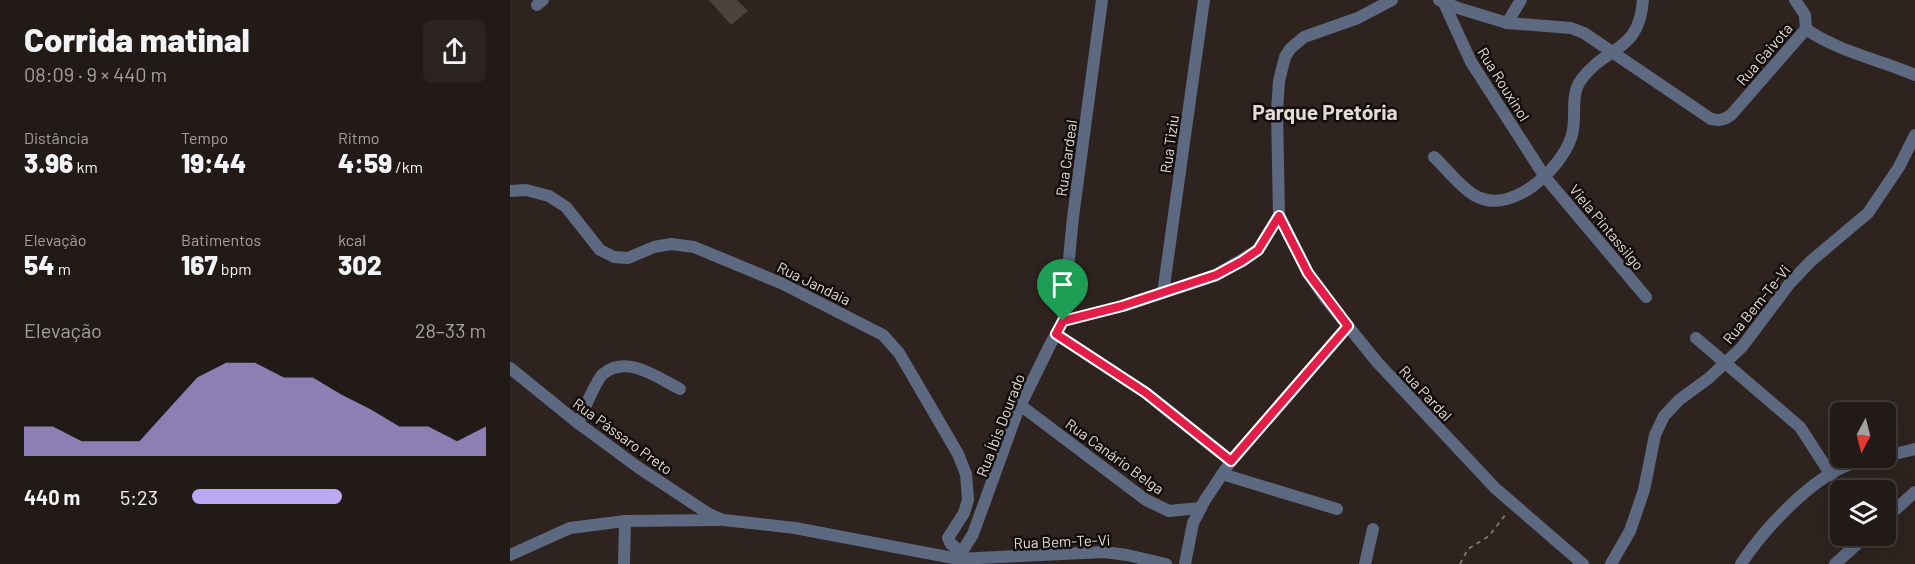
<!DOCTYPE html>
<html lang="pt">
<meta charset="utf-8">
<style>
body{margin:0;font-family:Barlow,sans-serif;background:#2a2320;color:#f1f3f6;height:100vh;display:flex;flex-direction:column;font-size:22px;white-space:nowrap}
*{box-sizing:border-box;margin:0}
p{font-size:20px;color:#a2a1a1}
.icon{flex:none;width:33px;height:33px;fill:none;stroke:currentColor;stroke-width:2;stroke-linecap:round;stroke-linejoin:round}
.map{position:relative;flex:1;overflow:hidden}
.details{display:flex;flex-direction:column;background:#221a17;width:510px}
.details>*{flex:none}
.needle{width:39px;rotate:187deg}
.buttons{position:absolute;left:1320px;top:402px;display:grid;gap:12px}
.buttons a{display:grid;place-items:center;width:66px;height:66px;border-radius:9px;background:#221a17;box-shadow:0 6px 24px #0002,0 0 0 2px #3f3836;font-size:30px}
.pin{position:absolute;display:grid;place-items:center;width:51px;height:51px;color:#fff;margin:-62px -26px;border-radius:50% 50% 50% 0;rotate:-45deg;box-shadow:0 0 6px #0007}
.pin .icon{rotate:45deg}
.round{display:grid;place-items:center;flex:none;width:63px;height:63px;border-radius:9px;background:#2a2320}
.head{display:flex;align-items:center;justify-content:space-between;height:102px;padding:0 24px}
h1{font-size:33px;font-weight:800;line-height:45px}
.figures{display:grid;grid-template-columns:repeat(3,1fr);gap:9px;height:102px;padding:6px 24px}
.figures div{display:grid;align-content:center}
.figures b{font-size:26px;font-weight:800}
.figures small{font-size:16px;font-weight:400}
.figures p{font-size:16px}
.chart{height:168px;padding:12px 24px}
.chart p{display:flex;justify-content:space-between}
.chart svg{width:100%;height:108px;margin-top:6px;fill:#baaaf6;opacity:.7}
ul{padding:0 24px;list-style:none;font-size:20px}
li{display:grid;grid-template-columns:96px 72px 1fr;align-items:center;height:45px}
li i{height:15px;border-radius:8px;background:#baaaf6}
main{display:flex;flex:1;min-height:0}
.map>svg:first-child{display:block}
.building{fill:#4d423c}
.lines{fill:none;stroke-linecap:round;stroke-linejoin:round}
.path{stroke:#7b716e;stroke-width:2;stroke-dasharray:4.5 4.5;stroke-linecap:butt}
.minor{stroke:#5c6981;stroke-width:12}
.route-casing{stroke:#fff;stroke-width:12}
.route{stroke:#e11d48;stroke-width:8}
.labels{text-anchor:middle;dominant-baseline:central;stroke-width:5;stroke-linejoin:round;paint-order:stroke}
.street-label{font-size:15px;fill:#e2dad7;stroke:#130e0c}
.district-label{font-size:21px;font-weight:bold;fill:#e2dad7;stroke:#130e0c}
</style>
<main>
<section class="details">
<div class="head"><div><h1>Corrida matinal</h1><p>08:09 · 9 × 440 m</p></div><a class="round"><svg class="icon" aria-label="share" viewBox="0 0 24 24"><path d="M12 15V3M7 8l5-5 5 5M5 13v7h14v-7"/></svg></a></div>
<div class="figures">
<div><p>Distância</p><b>3.96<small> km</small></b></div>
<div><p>Tempo</p><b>19:44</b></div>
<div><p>Ritmo</p><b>4:59<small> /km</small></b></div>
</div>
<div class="figures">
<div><p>Elevação</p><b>54<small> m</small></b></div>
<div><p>Batimentos</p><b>167<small> bpm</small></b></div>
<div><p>kcal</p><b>302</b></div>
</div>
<div class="chart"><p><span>Elevação</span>28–33 m</p>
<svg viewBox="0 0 160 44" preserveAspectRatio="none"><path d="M0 44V32L10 32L20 38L30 38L40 38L50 25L60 12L70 6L80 6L90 12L100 12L110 19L120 25L130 32L140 32L150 38L160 32V44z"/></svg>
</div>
<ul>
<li><b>440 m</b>5:23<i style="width:51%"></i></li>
</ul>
</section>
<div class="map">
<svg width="1405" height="564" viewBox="0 0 1405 564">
<rect width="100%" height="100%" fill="#2e231f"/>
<!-- building -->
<polygon class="building" points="199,0 227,0 238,11 221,25"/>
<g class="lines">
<!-- path -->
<polyline class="path" points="950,564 958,549 979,536 996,514"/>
<!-- minor -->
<g class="minor">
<path d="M 929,0 L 948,8 L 997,23 L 1061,28 L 1074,33 L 1201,119 C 1209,121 1214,120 1221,115 L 1296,29 L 1295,15 L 1285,0"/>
<polyline points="934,3 961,62 1035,177 1136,297"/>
<polyline points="27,5 33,0"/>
<polyline points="997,23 1011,0"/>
<path d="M 1296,29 C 1329,52 1368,59 1405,75"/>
<path d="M 924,157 C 937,169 949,186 964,195 C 1000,217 1050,170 1061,138 C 1068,120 1059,96 1071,80 C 1096,45 1129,54 1133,0"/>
<polyline points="0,191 16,190 39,196 56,207 90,250 104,257 118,258 144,247 161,244 184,247 271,283 373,335 389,353 409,387 448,454 456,474 458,500 454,513 438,538 441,544 452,553"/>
<polyline points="769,215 798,273 816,299 867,362 985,488 1073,564"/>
<polyline points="653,293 694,0"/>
<polyline points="553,321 613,306 706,275 748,250 769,215 767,111 769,81 775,57 780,49 794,37 848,18 882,0"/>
<polyline points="546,334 636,393 721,461"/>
<polyline points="1186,338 1290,427 1321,475"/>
<polyline points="0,368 68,423 129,468 199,514 213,520 285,528 448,559 594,552 617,555 656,564"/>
<polyline points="510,405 636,500 659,511 690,508"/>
<path d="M 68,423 C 73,412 86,380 93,374 C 117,354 148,378 170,389"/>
<polyline points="1376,456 1405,449"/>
<polyline points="712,474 827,509"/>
<polyline points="1376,518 1405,492"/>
<polyline points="0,555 60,528 115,521 208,520"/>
<polyline points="448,558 463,534 508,410 539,347 553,321 563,217 592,0"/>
<polyline points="114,564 115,521"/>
<polyline points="675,564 683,523 695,500 721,461 838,326"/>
<polyline points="855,564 863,529"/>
<polyline points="1101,564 1120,531 1134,490 1145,435 1154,416 1169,400 1199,378 1232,347 1280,283 1301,261 1358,213 1389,167 1405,135"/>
<path d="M 1231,564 C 1253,530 1302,477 1341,464 C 1350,461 1360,460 1369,458"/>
<polyline points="1325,564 1356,536"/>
</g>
</g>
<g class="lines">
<defs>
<polygon id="route" points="769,216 798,273 838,326 721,461 636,393 546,334 553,321 612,306 706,275 732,261 748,250"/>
</defs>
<!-- route casing -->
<use href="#route" class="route-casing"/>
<!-- route -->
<use href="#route" class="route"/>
</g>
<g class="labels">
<!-- street labels -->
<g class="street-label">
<text transform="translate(1254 54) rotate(-49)">Rua Gaivota</text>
<text transform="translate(994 84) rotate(58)">Rua Rouxinol</text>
<text transform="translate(659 144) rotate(-82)">Rua Tiziu</text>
<text transform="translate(556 158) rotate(-82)">Rua Cardeal</text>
<text transform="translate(1097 227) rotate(50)">Viela Pintassilgo</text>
<text transform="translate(304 283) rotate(26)">Rua Jandaia</text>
<text transform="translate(1246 304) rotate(-51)">Rua Bem-Te-Vi</text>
<text transform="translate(916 393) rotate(47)">Rua Pardal</text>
<text transform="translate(490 425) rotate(-69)">Rua Íbis Dourado</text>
<text transform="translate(113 436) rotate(36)">Rua Pássaro Preto</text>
<text transform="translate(605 456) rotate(36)">Rua Canário Belga</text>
<text transform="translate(552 541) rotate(-2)">Rua Bem-Te-Vi</text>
</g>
<!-- district labels -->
<g class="district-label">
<text x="815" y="111">Parque Pretória</text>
</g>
</g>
</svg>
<div class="buttons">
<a><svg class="needle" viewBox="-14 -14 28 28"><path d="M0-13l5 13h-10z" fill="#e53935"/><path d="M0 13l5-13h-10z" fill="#a2a1a1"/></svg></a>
<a><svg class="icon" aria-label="layers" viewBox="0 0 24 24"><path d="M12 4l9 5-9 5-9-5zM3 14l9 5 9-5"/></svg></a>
</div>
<div class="pin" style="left:553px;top:321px;background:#1e9e55"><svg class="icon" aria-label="arrive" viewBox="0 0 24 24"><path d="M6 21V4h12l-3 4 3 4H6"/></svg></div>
</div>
</main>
